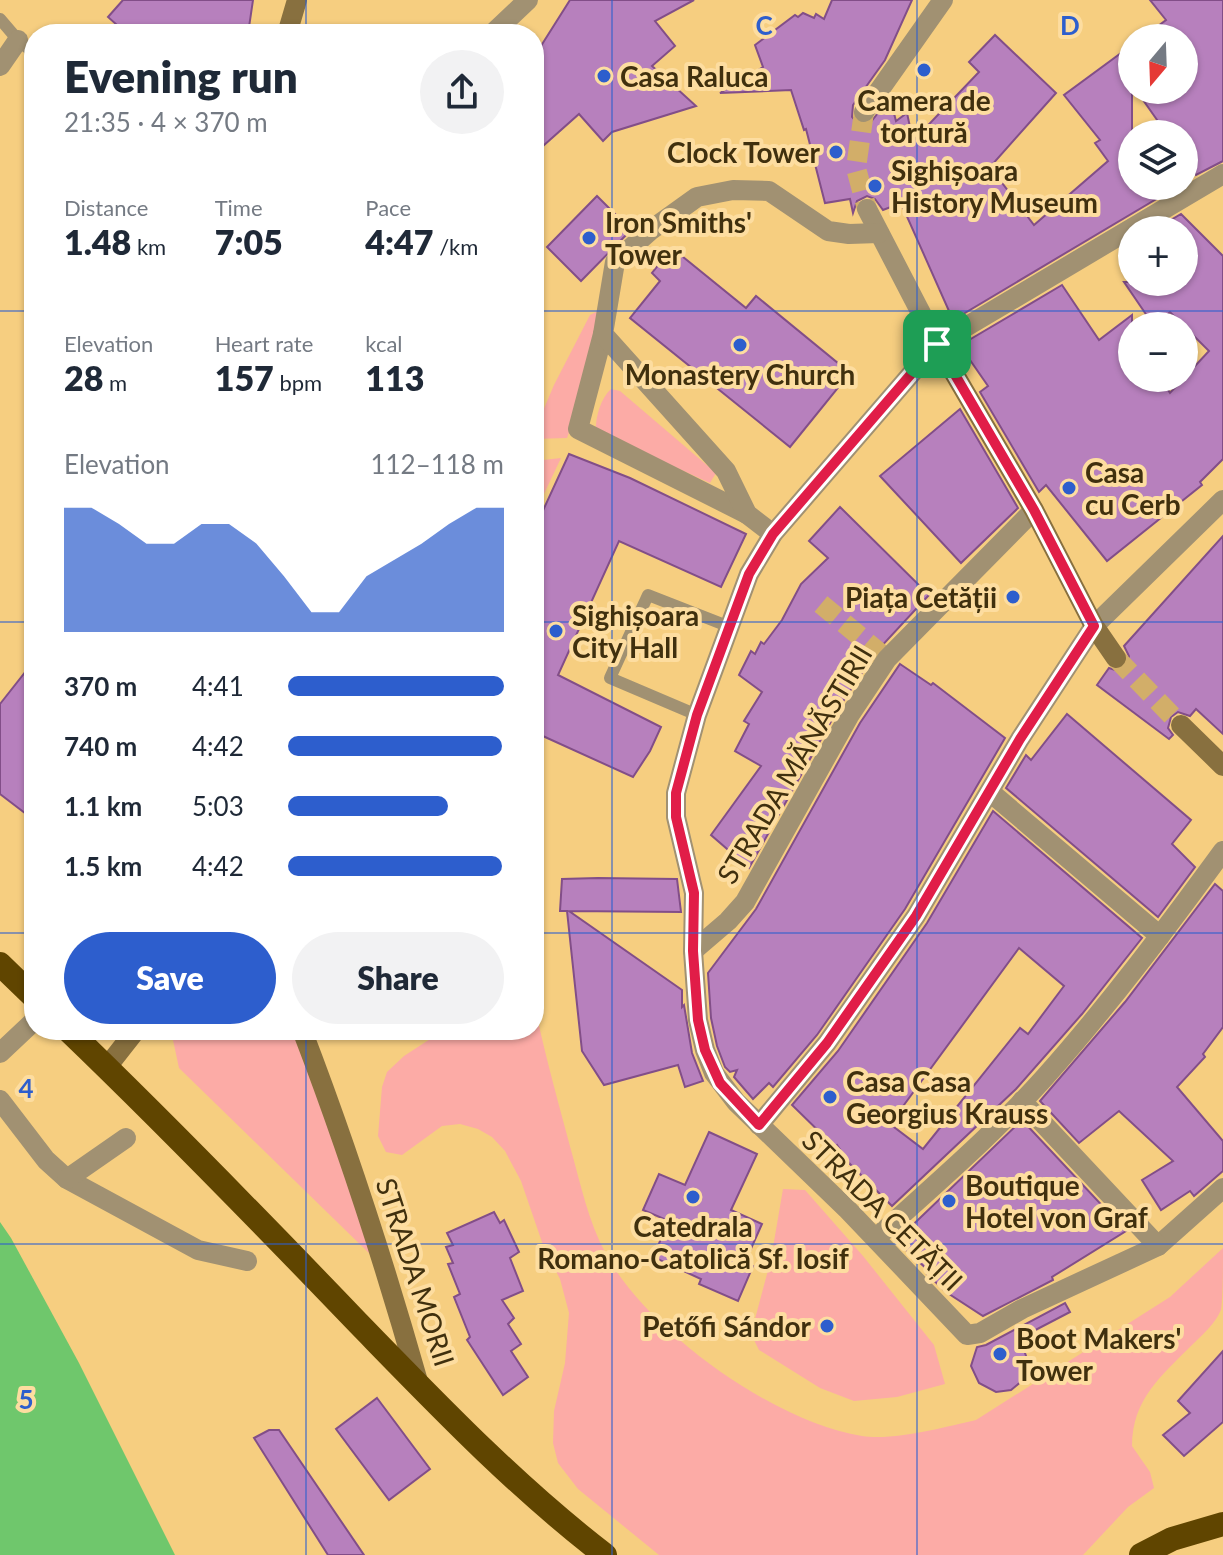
<!DOCTYPE html>
<meta charset="utf-8">
<style>
body{margin:0;font-family:Lato,sans-serif;background:#f2f2f3;color:#1f2937;height:100vh;display:flex;flex-direction:column;font-size:30px;white-space:nowrap}
*{box-sizing:border-box;margin:0}
p{font-size:26px;color:#747a83}
.icon{flex:none;width:44px;height:44px;fill:none;stroke:currentColor;stroke-width:2;stroke-linecap:round;stroke-linejoin:round}
.map{position:relative;flex:1;overflow:hidden}
.panel{position:absolute;left:24px;top:24px;width:520px;height:1016px;display:flex;flex-direction:column;background:#fff;border-radius:32px;box-shadow:0 2px 6px #0004}
.panel>*{flex:none}
.needle{width:52px;rotate:199deg}
.fabs{position:absolute;left:1118px;top:24px;display:grid;gap:16px}
.fabs a{display:grid;place-items:center;width:80px;height:80px;border-radius:50%;background:#fff;box-shadow:0 2px 6px #0004;font-size:40px}
.pin{position:absolute;display:grid;place-items:center;width:68px;height:68px;color:#fff;margin:-34px;border-radius:16px;box-shadow:0 4px 12px #0006}
.round{display:grid;place-items:center;flex:none;width:84px;height:84px;border-radius:42px;background:#f2f2f3}
.summary{display:flex;align-items:center;justify-content:space-between;height:136px;padding:0 40px}
h1{font-size:44px;font-weight:800;line-height:60px}
.figures{display:grid;grid-template-columns:repeat(3,1fr);gap:12px;height:136px;padding:8px 40px}
.figures div{display:grid;align-content:center}
.figures b{font-size:34px;font-weight:800}
.figures small{font-size:22px;font-weight:400}
.figures p{font-size:22px}
.chart{height:224px;padding:16px 40px}
.chart p{display:flex;justify-content:space-between}
.chart svg{width:100%;height:144px;margin-top:8px;fill:#2d5ecd;opacity:.7}
.primary-button{display:flex;gap:16px;margin-top:auto;padding:16px 40px}
.primary-button a{flex:1;height:92px;border-radius:48px;background:#2d5ecd;color:#fff;font-size:32px;font-weight:800;line-height:92px;text-align:center}
.primary-button a+a{background:#f2f2f3;color:#1f2937}
ul{padding:0 40px;list-style:none;font-size:26px}
li{display:grid;grid-template-columns:128px 96px 1fr;align-items:center;height:60px}
li i{height:20px;border-radius:10px;background:#2d5ecd}
.map>svg:first-child{display:block}
.green{fill:#fcaba6}
.water{fill:#6fc76c}
.building{fill:#b780bd;stroke:#824e88;stroke-width:2;fill-rule:evenodd}
.lines{fill:none;stroke-linecap:round;stroke-linejoin:round}
.street-tunnel{stroke:#d2ae69;stroke-width:20;stroke-dasharray:20 10;stroke-linecap:butt}
.secondary-tunnel{stroke:#d2ae69;stroke-width:20;stroke-dasharray:20 10;stroke-linecap:butt}
.lane{stroke:#a19172;stroke-width:12}
.street{stroke:#a19172;stroke-width:20}
.secondary{stroke:#88703f;stroke-width:20}
.highway{stroke:#604500;stroke-width:24}
.route-casing{stroke:#fff;stroke-width:16}
.route{stroke:#e11d48;stroke-width:10}
.grid{fill:none;stroke:#2d5ecd;stroke-width:2;stroke-opacity:0.55}
.poi-dot{fill:#2d5ecd;stroke:#fddda0;stroke-width:3}
.labels{text-anchor:middle;dominant-baseline:central;stroke-width:8;stroke-linejoin:round;paint-order:stroke}
.poi-label{font-size:28px;font-weight:bold;fill:#40300e;stroke:#fddda0;text-anchor:start}
.street-label{font-size:28px;fill:#40300e;stroke:#fddda0}
.grid-label{font-size:26px;text-anchor:middle;font-weight:bold;fill:#2d5ecd;stroke:#fddda0;stroke-width:8;stroke-linejoin:round;paint-order:stroke}
</style>
<div class="map">
<svg width="1223" height="1555" viewBox="0 0 1223 1555">
<rect width="100%" height="100%" fill="#f6ce80"/>
<!-- green -->
<g class="green">
<polygon points="598,311 585,387 567,438 534,439 534,432 554,385 590,315"/>
<path d="M 611,389 L 620,391 L 716,473 L 710,483 L 596,431 C 595,417 601,398 611,389 Z"/>
<polygon points="561,458 534,515 534,461"/>
<path d="M 534,1002 C 544,1052 558,1101 571,1150 C 581,1185 588,1221 606,1254 C 647,1331 775,1423 862,1436 C 894,1441 945,1427 976,1420 L 1170,1297 L 1223,1248 C 1223,1264 1223,1297 1221,1310 C 1215,1324 1203,1334 1193,1344 C 1162,1375 1132,1399 1132,1446 L 1150,1472 L 1154,1488 L 1128,1507 L 1083,1555 L 659,1555 L 578,1489 L 558,1463 L 553,1443 L 554,1411 L 565,1363 L 569,1313 L 560,1279 L 544,1248 L 521,1181 L 505,1151 L 492,1137 L 478,1129 L 460,1124 L 442,1126 L 402,1155 L 386,1152 L 378,1136 L 382,1087 L 387,1072 L 404,1056 L 444,1030 L 534,1030 Z"/>
<polygon points="175,1030 295,1030 375,1259 179,1068 173,1040"/>
<polygon points="783,1189 805,1190 863,1256 934,1345 945,1384 897,1397 854,1401 820,1388 759,1350 751,1334 771,1259"/>
</g>
<!-- water -->
<polygon class="water" points="0,1222 11,1238 79,1363 175,1555 0,1555"/>
<!-- building -->
<g class="building">
<polygon points="123,0 253,0 248,34 127,34 108,17"/>
<polygon points="570,0 694,0 655,21 675,46 652,66 696,106 612,132 603,141 579,114 534,154 534,57"/>
<polygon points="832,0 912,0 885,60 853,105 852,117 857,123 870,123 890,98 896,121 907,113 913,141 979,72 969,62 995,35 1056,93 990,167 1034,225 1108,161 1095,143 1100,140 1064,95 1132,45 1132,186 1154,186 1163,195 953,320 901,203 883,210 875,199 867,196 857,201 853,213 850,199 825,203 806,129 804,130 791,90 720,93 763,67 755,45 795,15 798,17 803,13 814,18 816,14 824,19"/>
<polygon points="1150,0 1223,0 1223,161 1196,175 1184,158 1184,134 1167,134 1136,90 1184,90 1184,38 1142,38 1166,20"/>
<polygon points="597,196 631,230 581,281 547,247"/>
<polygon points="1181,214 1223,256 1223,459 1200,482 1202,485 1107,561 1046,485 1039,492 980,392 988,386 961,347 964,343 1062,285 1099,340 1132,315 1132,378 1160,378 1170,393 1209,351 1170,312 1154,326 1124,282 1184,282 1184,230 1154,230"/>
<polygon points="672,248 746,308 756,296 850,373 790,447 630,318 660,281 652,273"/>
<polygon points="960,409 1018,508 961,563 880,476"/>
<polygon points="569,454 630,478 746,534 721,587 619,541 558,675 661,727 650,751 633,777 534,732 534,530"/>
<polygon points="840,507 929,595 876,652 838,709 749,868 711,835 761,766 735,751 749,724 744,721 762,692 739,675 751,651 755,654 761,642 764,644 782,620 801,584 828,558 809,541"/>
<polygon points="1223,536 1223,734 1196,709 1190,716 1178,712 1171,717 1168,728 1173,735 1169,739 1097,685 1109,668 1118,671 1127,664 1129,656 1124,646"/>
<polygon points="34,661 34,820 0,794 0,704"/>
<polygon points="900,664 931,685 933,683 1005,738 905,909 817,1035 773,1087 769,1083 753,1099 734,1077 737,1070 730,1072 725,1067 717,1046 711,1018 708,973 756,909 860,723"/>
<polygon points="1067,714 1191,820 1172,844 1195,867 1158,917 1006,788 1026,755 1031,760"/>
<path d="M 993,811 L 1142,938 L 1082,1014 L 1016,1089 L 892,1206 L 850,1164 L 837,1145 L 835,1147 L 792,1105 L 838,1051 L 927,923 ZM 1019,948 L 1064,986 L 1028,1034 L 1020,1028 L 923,1149 L 890,1124 Z"/>
<polygon points="598,878 677,879 681,912 569,911 682,990 682,1007 684,1005 692,1053 703,1081 685,1087 678,1065 604,1085 582,1051 567,911 560,911 562,879"/>
<polygon points="1215,884 1223,891 1223,1027 1203,1054 1205,1057 1177,1087 1223,1141 1223,1171 1194,1196 1190,1191 1161,1210 1142,1180 1173,1161 1119,1111 1079,1143 1040,1101 1125,1002"/>
<polygon points="1022,1120 1126,1231 1052,1277 1053,1280 983,1316 946,1292 927,1274 929,1271 896,1241"/>
<polygon points="709,1132 757,1154 731,1210 762,1224 745,1262 753,1266 738,1301 699,1284 701,1279 653,1257 669,1221 643,1210 659,1174 685,1185"/>
<polygon points="494,1212 500,1223 504,1220 519,1252 510,1258 523,1291 502,1300 514,1318 508,1324 521,1344 511,1351 528,1377 503,1395 467,1340 470,1337 454,1297 460,1294 448,1264 453,1263 446,1247 453,1245 447,1233"/>
<polygon points="1065,1303 1070,1312 1020,1338 1029,1365 1022,1381 1011,1390 996,1392 979,1383 971,1366 977,1347 986,1345"/>
<polygon points="1223,1351 1223,1422 1184,1456 1163,1435 1190,1413 1178,1401"/>
<polygon points="377,1398 430,1469 389,1500 336,1429"/>
<polygon points="269,1430 279,1430 364,1555 328,1555 254,1438"/>
</g>
<g class="lines">
<!-- street-tunnel -->
<g class="street-tunnel">
<polyline points="864,112 856,168 867,209"/>
<polyline points="821,604 887,659"/>
</g>
<!-- secondary-tunnel -->
<polyline class="secondary-tunnel" points="1116,658 1181,725"/>
<!-- lane -->
<g class="lane">
<polyline points="0,19 18,40 34,53"/>
<polyline points="697,715 610,678 648,595 730,627"/>
</g>
<!-- street -->
<g class="street">
<polyline points="492,34 528,0"/>
<polyline points="0,66 18,40"/>
<polyline points="864,112 943,0"/>
<polyline points="1223,174 937,344 773,534 749,574 697,715 676,793 676,817 694,893 693,951 698,1020 705,1050 714,1073 736,1102 848,1210 967,1335 980,1333 1022,1309 1158,1246 1223,1188"/>
<polyline points="867,209 937,344"/>
<polyline points="603,334 578,429 747,514"/>
<polyline points="773,534 747,514 726,471 603,334 615,262 651,230 697,197 733,190 769,191 828,231 849,234 879,233"/>
<polyline points="990,792 1160,936"/>
<polyline points="693,951 728,921 745,902 849,716 887,659 1034,510"/>
<polyline points="0,1053 34,1021"/>
<polyline points="0,1100 46,1160 67,1179 198,1250 247,1261"/>
<polyline points="1022,1101 1158,1246"/>
<polyline points="759,1125 827,1043 916,916 1020,739 1094,626 1223,500"/>
<polyline points="67,1179 126,1138"/>
<path d="M 876,1238 C 933,1186 993,1135 1045,1077 C 1109,1005 1166,929 1223,851"/>
</g>
<!-- secondary -->
<g class="secondary">
<polyline points="287,34 297,0"/>
<polyline points="937,344 1034,510 1094,626 1116,658"/>
<polyline points="1181,725 1223,766"/>
<path d="M 302,1030 C 347,1147 385,1265 419,1385"/>
<polyline points="107,1067 136,1030"/>
</g>
<!-- highway -->
<g class="highway">
<polyline points="0,964 34,997"/>
<path d="M 68,1030 C 167,1125 263,1224 358,1323 C 437,1404 515,1486 605,1555"/>
<polyline points="1141,1555 1172,1539 1223,1524"/>
</g>
</g>
<g class="lines">
<defs>
<polygon id="route" points="937,344 1034,510 1094,626 1020,739 916,916 827,1043 759,1125 720,1083 705,1050 698,1020 693,951 694,893 676,817 676,793 697,715 749,574 773,534"/>
</defs>
<!-- route casing -->
<use href="#route" class="route-casing"/>
<!-- route -->
<use href="#route" class="route"/>
</g>
<!-- grid -->
<path class="grid" d="M 306,0 L 306,34M 612,0 L 612,1555M 917,0 L 917,1555M 0,311 L 34,311M 534,311 L 1223,311M 0,622 L 34,622M 534,622 L 1223,622M 0,933 L 34,933M 534,933 L 1223,933M 306,1030 L 306,1555M 0,1244 L 1223,1244"/>
<!-- markers -->
<g class="poi-dot">
<circle cx="924" cy="70" r="8"/>
<circle cx="604" cy="76" r="8"/>
<circle cx="836" cy="152" r="8"/>
<circle cx="875" cy="186" r="8"/>
<circle cx="589" cy="238" r="8"/>
<circle cx="740" cy="345" r="8"/>
<circle cx="1069" cy="488" r="8"/>
<circle cx="1013" cy="597" r="8"/>
<circle cx="556" cy="631" r="8"/>
<circle cx="830" cy="1097" r="8"/>
<circle cx="693" cy="1197" r="8"/>
<circle cx="949" cy="1201" r="8"/>
<circle cx="827" cy="1326" r="8"/>
<circle cx="1000" cy="1354" r="8"/>
</g>
<g class="labels">
<!-- poi labels -->
<g class="poi-label">
<text x="620" y="76">Casa Raluca</text>
<text x="924" y="100" text-anchor="middle">Camera de<tspan x="924" dy="32">tortură</tspan></text>
<text x="820" y="152" text-anchor="end">Clock Tower</text>
<text x="891" y="170">Sighișoara<tspan x="891" dy="32">History Museum</tspan></text>
<text x="605" y="222">Iron Smiths'<tspan x="605" dy="32">Tower</tspan></text>
<text x="740" y="374" text-anchor="middle">Monastery Church</text>
<text x="1085" y="472">Casa<tspan x="1085" dy="32">cu Cerb</tspan></text>
<text x="997" y="597" text-anchor="end">Piața Cetății</text>
<text x="572" y="615">Sighișoara<tspan x="572" dy="32">City Hall</tspan></text>
<text x="846" y="1081">Casa Casa<tspan x="846" dy="32">Georgius Krauss</tspan></text>
<text x="965" y="1185">Boutique<tspan x="965" dy="32">Hotel von Graf</tspan></text>
<text x="693" y="1226" text-anchor="middle">Catedrala<tspan x="693" dy="32">Romano-Catolică Sf. Iosif</tspan></text>
<text x="811" y="1326" text-anchor="end">Petőfi Sándor</text>
<text x="1016" y="1338">Boot Makers'<tspan x="1016" dy="32">Tower</tspan></text>
</g>
<!-- street labels -->
<g class="street-label">
<text transform="translate(794 764) rotate(-59)">STRADA MĂNĂSTIRII</text>
<text transform="translate(883 1210) rotate(45)">STRADA CETĂȚII</text>
<text transform="translate(416 1272) rotate(72)">STRADA MORII</text>
</g>
</g>
<g class="grid-label">
<text x="764" y="35">C</text>
<text x="1070" y="35">D</text>
<text x="26" y="1098">4</text>
<text x="26" y="1409">5</text>
</g>
</svg>
<div class="fabs">
<a><svg class="needle" viewBox="-14 -14 28 28"><path d="M0-13l5 13h-10z" fill="#e53935"/><path d="M0 13l5-13h-10z" fill="#747a83"/></svg></a>
<a><svg class="icon" aria-label="layers" viewBox="0 0 24 24"><path d="M12 4l9 5-9 5-9-5zM3 14l9 5 9-5"/></svg></a>
<a>+</a>
<a>−</a>
</div>
<div class="pin" style="left:937px;top:344px;background:#1e9e55"><svg class="icon" aria-label="arrive" viewBox="0 0 24 24"><path d="M6 21V4h12l-3 4 3 4H6"/></svg></div>
<section class="panel">
<div class="summary"><div><h1>Evening run</h1><p>21:35 · 4 × 370 m</p></div><a class="round"><svg class="icon" aria-label="share" viewBox="0 0 24 24"><path d="M12 15V3M7 8l5-5 5 5M5 13v7h14v-7"/></svg></a></div>
<div class="figures">
<div><p>Distance</p><b>1.48<small> km</small></b></div>
<div><p>Time</p><b>7:05</b></div>
<div><p>Pace</p><b>4:47<small> /km</small></b></div>
</div>
<div class="figures">
<div><p>Elevation</p><b>28<small> m</small></b></div>
<div><p>Heart rate</p><b>157<small> bpm</small></b></div>
<div><p>kcal</p><b>113</b></div>
</div>
<div class="chart"><p><span>Elevation</span>112–118 m</p>
<svg viewBox="0 0 160 44" preserveAspectRatio="none"><path d="M0 44V6L10 6L20 11L30 17L40 17L50 11L60 11L70 17L80 27L90 38L100 38L110 27L120 22L130 17L140 11L150 6L160 6V44z"/></svg>
</div>
<ul>
<li><b>370 m</b>4:41<i style="width:100%"></i></li>
<li><b>740 m</b>4:42<i style="width:99%"></i></li>
<li><b>1.1 km</b>5:03<i style="width:74%"></i></li>
<li><b>1.5 km</b>4:42<i style="width:99%"></i></li>
</ul>
<div class="primary-button"><a>Save</a><a>Share</a></div>
</section>
</div>
